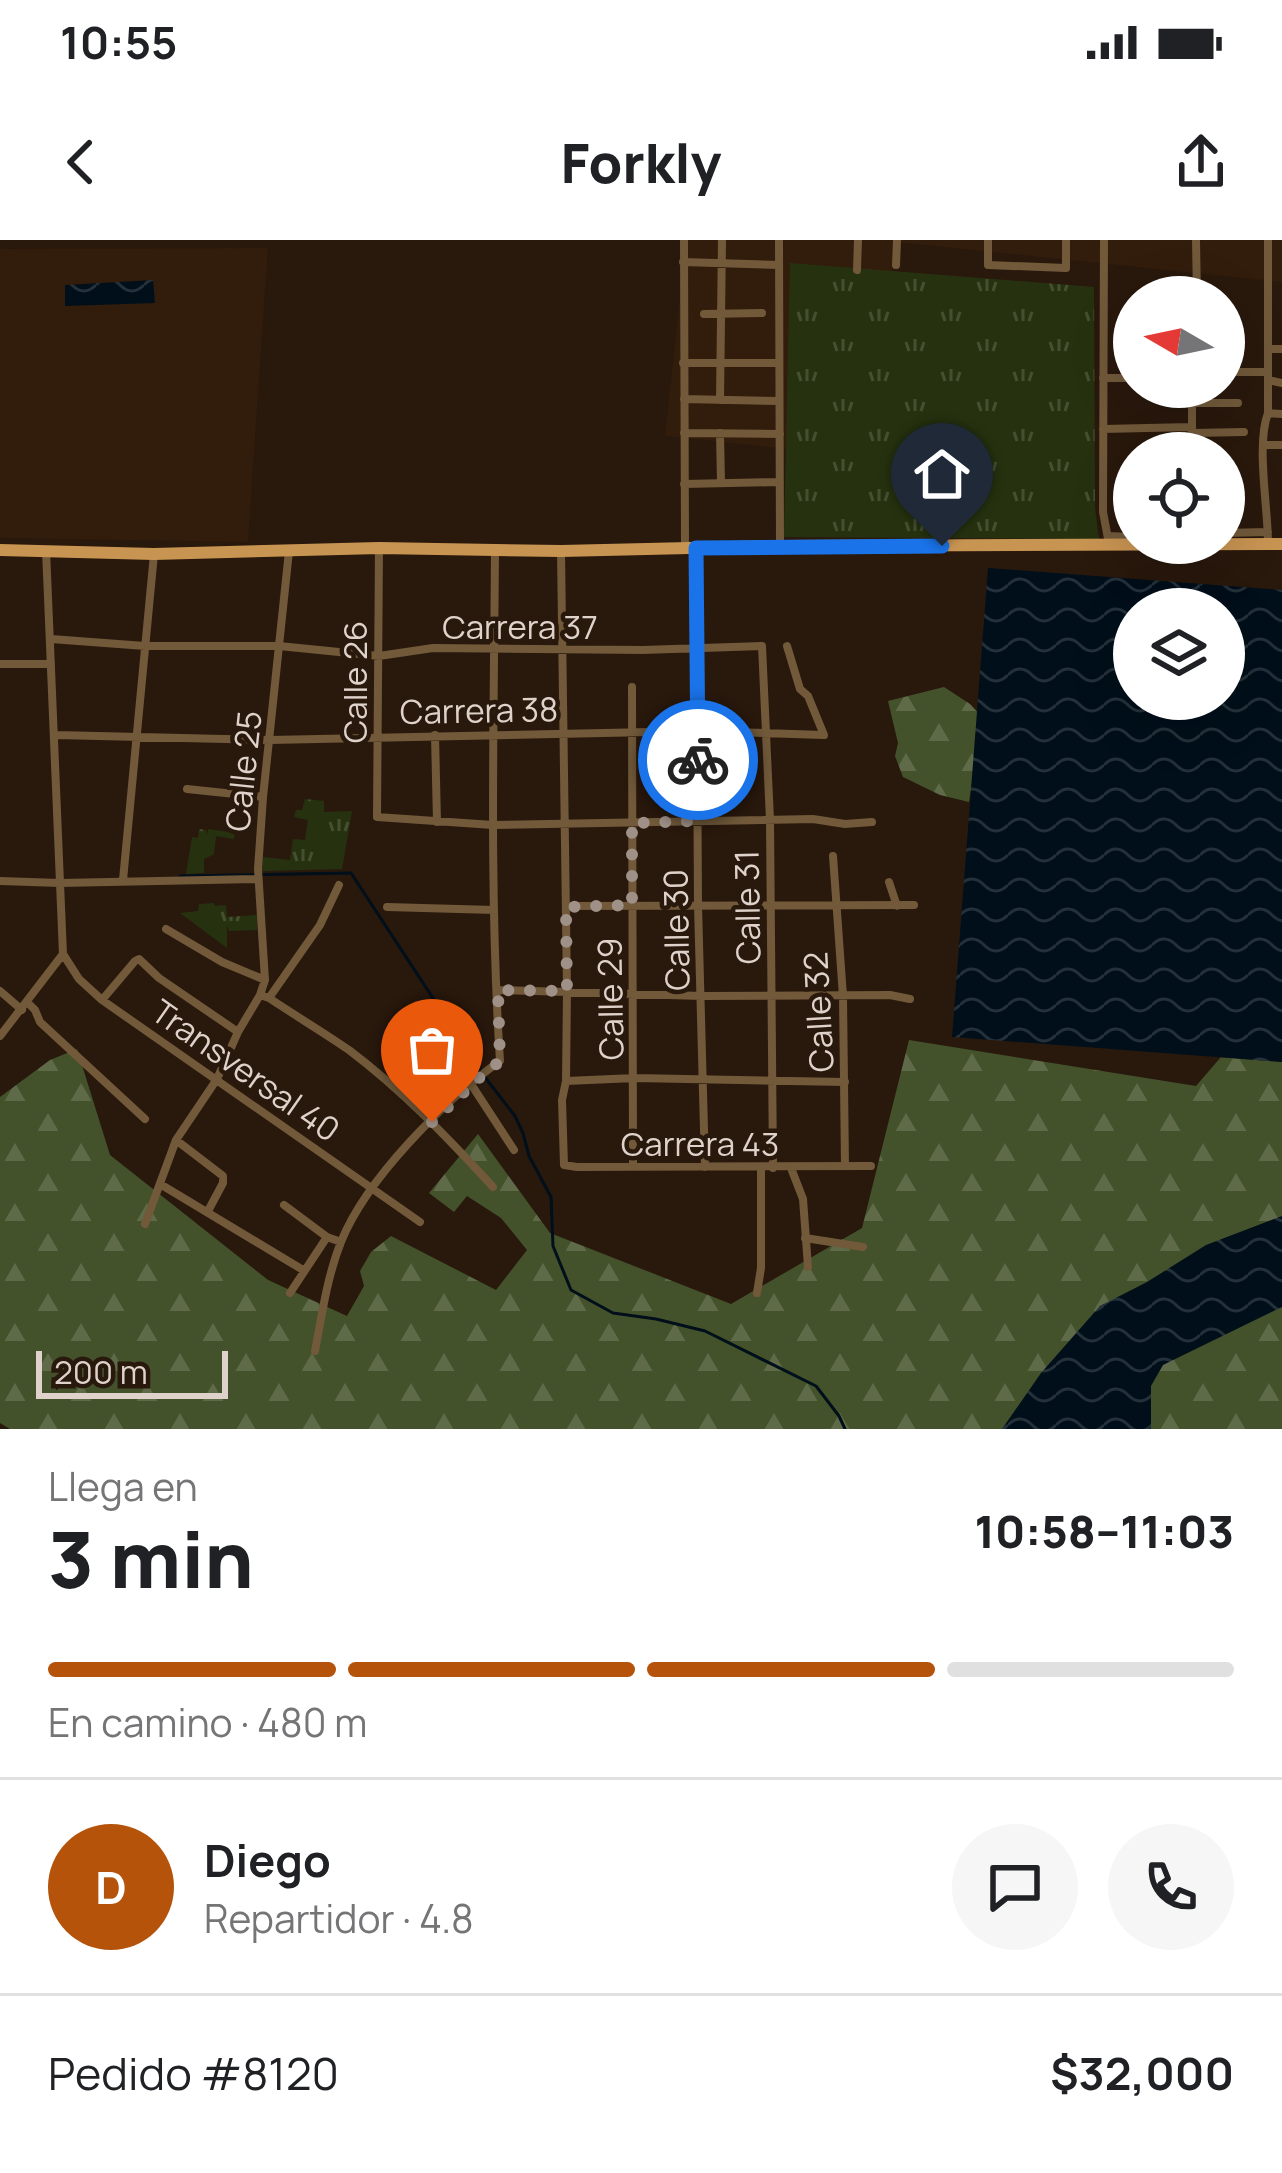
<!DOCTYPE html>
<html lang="es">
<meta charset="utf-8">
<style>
:root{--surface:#fff;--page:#f6f6f6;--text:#202124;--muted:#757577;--line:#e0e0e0;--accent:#b45309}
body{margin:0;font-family:Manrope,sans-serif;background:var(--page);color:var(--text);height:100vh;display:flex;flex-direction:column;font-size:45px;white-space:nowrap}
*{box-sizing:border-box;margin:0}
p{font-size:39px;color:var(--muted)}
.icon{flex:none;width:66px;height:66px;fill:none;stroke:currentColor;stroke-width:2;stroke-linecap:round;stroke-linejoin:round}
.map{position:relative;height:1189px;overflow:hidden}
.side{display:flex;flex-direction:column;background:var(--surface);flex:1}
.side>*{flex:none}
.needle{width:78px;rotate:279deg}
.controls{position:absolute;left:1113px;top:36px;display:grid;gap:24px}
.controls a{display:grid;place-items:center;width:132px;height:132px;border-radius:50%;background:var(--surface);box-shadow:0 12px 48px #0002;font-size:60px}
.scale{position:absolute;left:36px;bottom:30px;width:192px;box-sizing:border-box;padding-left:12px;border:6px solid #ded2ca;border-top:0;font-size:33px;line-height:42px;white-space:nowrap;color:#ded2ca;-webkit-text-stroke:9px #29180c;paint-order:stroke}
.pin{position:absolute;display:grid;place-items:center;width:102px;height:102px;color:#fff;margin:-123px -51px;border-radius:50% 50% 50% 0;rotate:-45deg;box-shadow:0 0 12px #0007}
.pin .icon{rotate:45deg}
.courier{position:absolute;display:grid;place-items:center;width:120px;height:120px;margin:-60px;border:9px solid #1a73e8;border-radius:50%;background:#fff;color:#222;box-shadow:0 3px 15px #0007}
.summary em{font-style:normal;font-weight:800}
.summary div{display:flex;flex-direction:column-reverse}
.summary{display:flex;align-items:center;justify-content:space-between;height:204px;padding:0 48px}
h1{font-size:78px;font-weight:800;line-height:90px}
.bar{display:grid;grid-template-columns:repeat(4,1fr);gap:18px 12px;align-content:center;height:144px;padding:0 48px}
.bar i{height:15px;border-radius:9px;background:var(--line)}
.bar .active{background:var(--accent)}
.bar p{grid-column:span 4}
.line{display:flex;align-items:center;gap:30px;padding:0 48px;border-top:3px solid var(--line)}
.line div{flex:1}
.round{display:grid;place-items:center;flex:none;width:126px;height:126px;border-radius:63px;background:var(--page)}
.status{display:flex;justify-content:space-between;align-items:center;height:84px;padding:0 60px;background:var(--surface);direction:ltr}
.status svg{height:33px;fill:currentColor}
header{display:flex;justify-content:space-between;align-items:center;height:156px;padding:0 48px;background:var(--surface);font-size:54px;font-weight:800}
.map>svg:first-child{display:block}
</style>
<div class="status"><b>10:55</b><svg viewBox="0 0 49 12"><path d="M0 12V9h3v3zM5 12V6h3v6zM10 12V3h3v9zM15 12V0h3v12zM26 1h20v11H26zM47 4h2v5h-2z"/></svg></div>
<header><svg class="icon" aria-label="back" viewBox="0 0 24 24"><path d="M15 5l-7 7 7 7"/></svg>Forkly<svg class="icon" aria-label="share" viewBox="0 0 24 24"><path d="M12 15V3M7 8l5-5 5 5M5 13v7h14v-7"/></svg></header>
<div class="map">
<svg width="1282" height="1189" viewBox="0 0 1282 1189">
<defs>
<pattern id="grass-tufts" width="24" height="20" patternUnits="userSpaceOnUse" patternTransform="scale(3)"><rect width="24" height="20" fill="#26320f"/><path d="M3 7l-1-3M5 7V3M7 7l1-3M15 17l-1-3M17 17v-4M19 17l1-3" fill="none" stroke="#454f31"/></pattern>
<pattern id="forest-firs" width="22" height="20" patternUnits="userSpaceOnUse" patternTransform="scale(3)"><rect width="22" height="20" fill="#43522b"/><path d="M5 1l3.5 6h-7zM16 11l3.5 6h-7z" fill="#5e6a48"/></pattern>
<pattern id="water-waves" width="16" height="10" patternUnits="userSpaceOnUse" patternTransform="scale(3)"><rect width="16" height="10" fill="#000f1a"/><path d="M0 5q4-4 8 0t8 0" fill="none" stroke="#25313a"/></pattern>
</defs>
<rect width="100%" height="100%" fill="#29180c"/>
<!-- built -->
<path fill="#321c0b" d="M686 0H1282V42L895 2 872 218 665 196Z
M268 8 248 302 0 298V9Z"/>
<!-- grass -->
<path fill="url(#grass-tufts)" d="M790 23 1094 47 1095 268 1099 299 784 297Z
M305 559 324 561V572L352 571 342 629 262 631 263 617 290 620 293 599 305 600 308 580 294 577 296 570H302Z
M231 588 235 589 234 599 216 596 214 614 204 619V633L186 634 192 597 198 598 199 589 206 590 207 596 208 589 229 592Z
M214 663 215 666 226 665 227 677 257 675V690L229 691 227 685V708L180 673 198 671 199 664Z"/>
<!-- forest -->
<path fill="url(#forest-firs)" d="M944 447 970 464 982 477 969 562 940 555 903 537 895 516 898 503 888 461Z
M909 800 1196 846 1221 817 1282 822V1189H10L0 1183V857L50 820 77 809 110 915 268 1040 347 1076 364 1046 360 1031 371 1012 391 996 496 1050 527 1010 501 978 467 956 454 972 429 953 478 894 550 993 731 1064 862 988Z"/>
<!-- water -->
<path fill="url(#water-waves)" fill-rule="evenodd" d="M153 40 155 63 65 66V45Z
M988 328 1282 350V822L952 797ZM1134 369H1224V459H1134Z
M1282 976V1067L1163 1125 1151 1146V1189H1002L1041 1133 1100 1066 1147 1042 1206 1005Z"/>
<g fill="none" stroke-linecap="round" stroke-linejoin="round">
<!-- stream -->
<path stroke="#000f1a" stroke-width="3" d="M180 636 351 633 484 836 515 876 523 893 529 916 551 957 553 1006 571 1050 613 1073 656 1079 705 1091 816 1146 839 1176 845 1189"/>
<!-- street -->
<path stroke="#71593a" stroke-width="8" d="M684 0 685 307
M779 0 780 305
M988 0V25L1066 28V0
M1104 0 1103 272 1109 304
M1196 0 1197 57
M1268 0V173C1256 205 1268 267 1268 303
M683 22 779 25
M896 25 897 0
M857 30 858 0
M704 74 762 73
M1268 109H1282
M683 123H779
M1224 132H1268
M1103 138H1134
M1268 140 1282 143
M684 159 779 161
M720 160 722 0
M1192 163H1238
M1268 173 1282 174
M1103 189 1191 187
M684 193 780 194
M720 193 721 243
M1192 193 1244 192
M1263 205H1282
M1192 213V147
M684 244 780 242
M1224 255 1236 254
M1224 293 1268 292
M1108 296 1134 297
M696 307 698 665 705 927
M379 308 377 577 493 585 813 579 845 584 872 582
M46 310 63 714 79 739 102 760 420 982
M561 312 567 751 566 841 562 860 564 925 577 927 871 926
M51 399 145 406H279L379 416 433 408 643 410 762 406 770 580 773 928
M0 424H51
M632 447 633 926
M56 495 270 500 698 491 824 495 808 456 800 449 787 406
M435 495 437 582
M187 549 263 557
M833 616 843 756 845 926
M123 640 154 314
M0 641 60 643 258 639
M889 642 897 666
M566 666 914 665
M387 667 494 670
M166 689 222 722 265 740
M498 750 702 756 890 755 910 759
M0 751 22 770
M260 755 269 758C296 776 323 792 349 810 402 850 448 898 493 947
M269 758 320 685 339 645
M102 760 135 721 139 719 159 738 238 792
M28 763 35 770 40 782 145 879
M415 774 469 841 514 910
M0 796 63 714
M566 841 635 838 845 842
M176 900 223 936V943L208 971
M791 928 803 959 808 1027
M160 944 303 1030
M284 965 327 997 341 1002
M145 984 176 900 217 839 238 792 260 755 265 740 258 629 263 557 289 311
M805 998 863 1007
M290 1053 327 997
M757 1053 761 1028V928
M315 1111C322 1075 327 1037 341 1002 366 939 445 860 500 821 489 651 494 480 495 309"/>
<!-- primary -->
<path stroke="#c89452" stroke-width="12" d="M0 310 154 314 379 308 561 311 780 306 1282 304"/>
</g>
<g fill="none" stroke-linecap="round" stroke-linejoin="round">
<!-- done -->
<path stroke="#9f9188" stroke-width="12" stroke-dasharray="0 21.6" d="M432 882 479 838 500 821 498 750 567 751 566 667 632 665V583L699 581 698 520"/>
<!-- route -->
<path stroke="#1a73e8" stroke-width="15" d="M698 520 696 308 942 306"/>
</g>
<g text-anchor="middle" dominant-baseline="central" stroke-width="9" stroke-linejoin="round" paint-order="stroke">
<!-- street labels -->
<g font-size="33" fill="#ded2ca" stroke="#29180c">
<text x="520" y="386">Carrera 37</text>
<text transform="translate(354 442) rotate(-90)">Calle 26</text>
<text transform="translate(479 470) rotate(-1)">Carrera 38</text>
<text transform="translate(243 531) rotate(-84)">Calle 25</text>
<text transform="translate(747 667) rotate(-91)">Calle 31</text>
<text transform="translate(676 690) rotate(-91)">Calle 30</text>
<text transform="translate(610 759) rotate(-91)">Calle 29</text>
<text transform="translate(818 772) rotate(-93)">Calle 32</text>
<text transform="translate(246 830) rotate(35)">Transversal 40</text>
<text x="700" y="903">Carrera 43</text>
</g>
</g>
</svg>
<div class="controls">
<a><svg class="needle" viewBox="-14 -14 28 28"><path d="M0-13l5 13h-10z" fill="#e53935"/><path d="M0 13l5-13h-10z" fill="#757577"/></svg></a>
<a><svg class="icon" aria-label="locate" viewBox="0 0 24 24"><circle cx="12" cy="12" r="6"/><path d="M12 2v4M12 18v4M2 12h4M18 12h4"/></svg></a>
<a><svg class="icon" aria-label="layers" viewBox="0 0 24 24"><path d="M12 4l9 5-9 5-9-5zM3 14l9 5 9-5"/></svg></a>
</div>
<div class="scale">200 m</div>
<div class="pin" style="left:432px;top:882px;background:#ea580c"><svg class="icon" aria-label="bag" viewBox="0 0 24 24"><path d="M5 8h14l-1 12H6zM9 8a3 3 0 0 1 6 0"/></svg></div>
<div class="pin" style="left:942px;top:306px;background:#1f2937"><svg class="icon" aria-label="home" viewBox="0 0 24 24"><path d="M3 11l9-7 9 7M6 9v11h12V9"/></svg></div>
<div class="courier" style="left:698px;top:520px"><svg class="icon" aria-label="bike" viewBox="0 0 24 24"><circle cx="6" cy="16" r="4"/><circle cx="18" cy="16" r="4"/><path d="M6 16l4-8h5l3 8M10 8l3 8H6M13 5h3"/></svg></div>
</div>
<section class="side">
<div class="summary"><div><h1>3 min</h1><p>Llega en</p></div><em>10:58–11:03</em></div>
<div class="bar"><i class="active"></i><i class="active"></i><i class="active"></i><i></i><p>En camino · 480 m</p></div>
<div class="line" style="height:216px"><b class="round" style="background:var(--accent);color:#fff">D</b><div><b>Diego</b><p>Repartidor · 4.8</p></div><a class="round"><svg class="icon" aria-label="chat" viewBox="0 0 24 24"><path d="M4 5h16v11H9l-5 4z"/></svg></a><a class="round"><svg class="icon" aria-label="phone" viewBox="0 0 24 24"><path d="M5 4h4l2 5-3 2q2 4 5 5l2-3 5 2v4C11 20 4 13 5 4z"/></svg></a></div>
<div class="line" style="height:156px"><div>Pedido #8120</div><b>$32,000</b></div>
</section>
